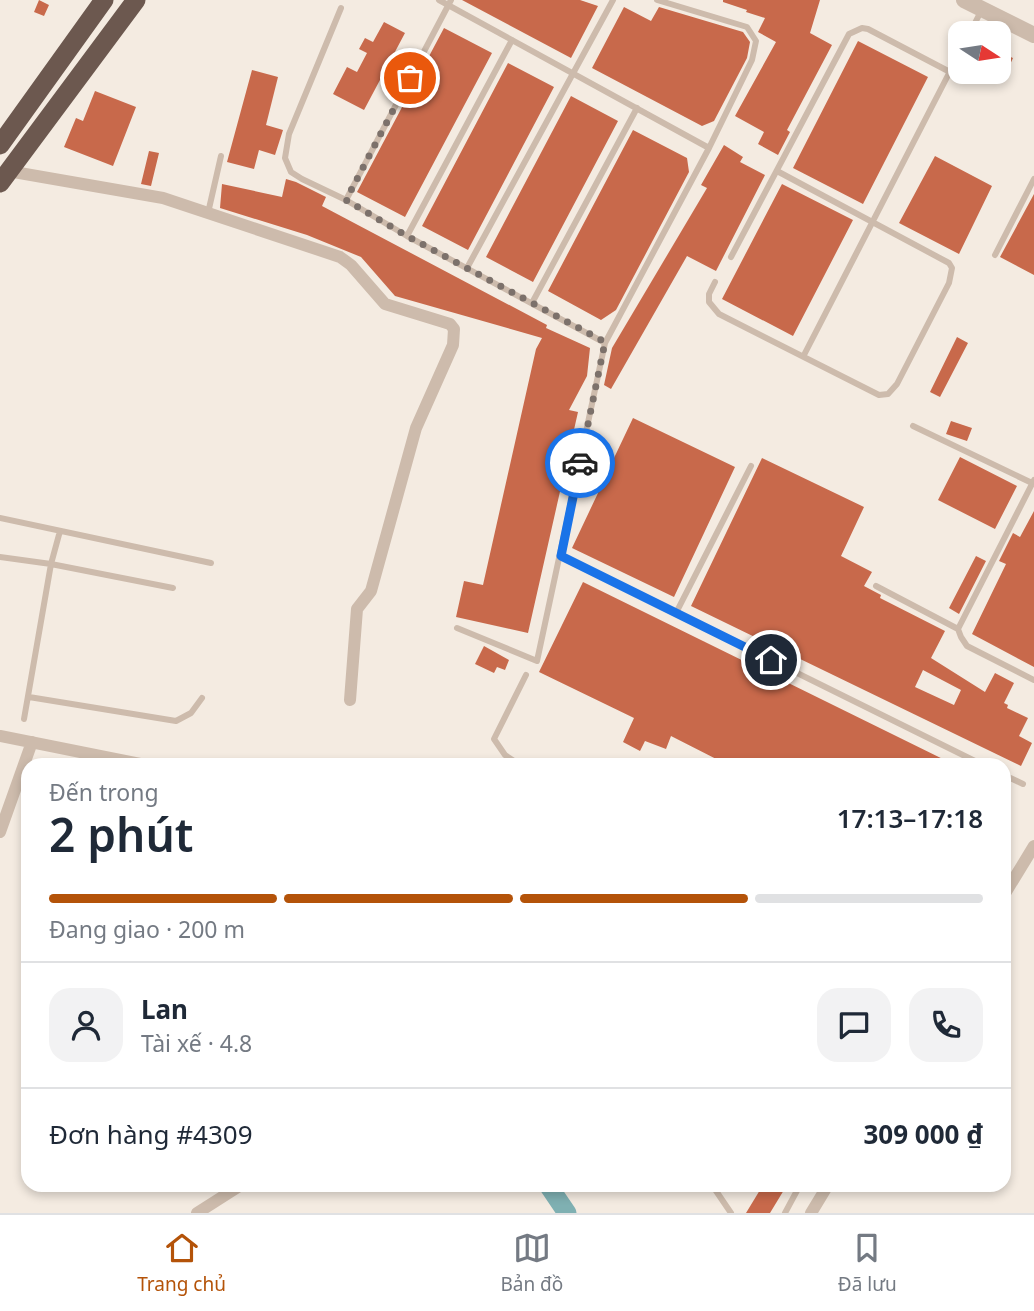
<!DOCTYPE html>
<html lang="vi">
<meta charset="utf-8">
<style>
:root{--surface:#fff;--page:#f2f2f3;--text:#1f2937;--muted:#747a83;--line:#e0e1e3;--accent:#b45309}
body{margin:0;font-family:"Noto Sans",sans-serif;background:var(--page);color:var(--text);height:100vh;display:flex;flex-direction:column;font-size:26px;white-space:nowrap}
*{box-sizing:border-box;margin:0}
p{font-size:23px;color:var(--muted)}
.icon{flex:none;width:38px;height:38px;fill:none;stroke:currentColor;stroke-width:2;stroke-linecap:round;stroke-linejoin:round}
.map{position:relative;flex:1;overflow:hidden}
.sheet{position:absolute;left:21px;top:758px;width:990px;height:434px;display:flex;flex-direction:column;background:var(--surface);border-radius:21px;box-shadow:0 4px 10px #0003}
.sheet>*{flex:none}
.needle{width:46px;rotate:102deg}
.buttons{position:absolute;left:948px;top:21px;display:grid;gap:14px}
.buttons a{display:grid;place-items:center;width:63px;height:63px;border-radius:14px;background:var(--surface);box-shadow:0 4px 10px #0003;font-size:35px}
.pin{position:absolute;display:grid;place-items:center;width:60px;height:60px;color:#fff;margin:-30px;border:4px solid #fff;border-radius:50%;box-shadow:0 2px 7px #0007}
.courier{position:absolute;display:grid;place-items:center;width:70px;height:70px;margin:-35px;border:5px solid #1a73e8;border-radius:50%;background:#fff;color:#222;box-shadow:0 2px 9px #0007}
.headline em{font-style:normal;font-weight:600}
.headline div{display:flex;flex-direction:column-reverse}
.headline{display:flex;align-items:center;justify-content:space-between;height:119px;padding:0 28px}
h1{font-size:46px;font-weight:600;line-height:52px}
.bar{display:grid;grid-template-columns:repeat(4,1fr);gap:10px 7px;align-content:center;height:84px;padding:0 28px}
.bar i{height:9px;border-radius:5px;background:var(--line)}
.bar .active{background:var(--accent)}
.bar p{grid-column:span 4}
.line{display:flex;align-items:center;gap:18px;padding:0 28px;border-top:2px solid var(--line)}
.line div{flex:1}
.round{display:grid;place-items:center;flex:none;width:74px;height:74px;border-radius:21px;background:var(--page)}
.tab-bar{display:flex;justify-content:space-around;align-items:center;height:98px;border-top:2px solid var(--line);background:var(--surface);font-size:19px;color:var(--muted)}
.tab-bar a{display:grid;justify-items:center;gap:4px}
.tab-bar .active{color:var(--accent)}
.map>svg:first-child{display:block}
</style>
<div class="map">
<svg width="1034" height="1213" viewBox="0 0 1034 1213">
<rect width="100%" height="100%" fill="#f4ebe1"/>
<g fill="none" stroke-linecap="round" stroke-linejoin="round">
<!-- river -->
<path stroke="#7fb0b2" stroke-width="19" d="M548 1185 567 1213"/>
</g>
<!-- building -->
<path fill="#c8694b" fill-rule="evenodd" d="M39 0 49 5 44 16 34 12Z
M462 0H580L598 6 571 58Z
M723 0H820L810 33 832 45 787 130 790 132 778 155 758 144 764 132 735 116 776 42 758 32 765 18 746 12 747 10 723 2Z
M624 7 651 21 659 7 743 32 750 42 747 58 714 121 702 126 592 68Z
M384 22 405 33 364 110 333 94 347 67 357 72 367 53 359 49 365 38 373 42Z
M444 28 492 53 405 217 357 192Z
M858 41 928 77 863 204 793 168Z
M999 52 1013 58 1008 69 999 65Z
M508 63 554 87 468 250 422 226Z
M252 70 278 77 266 125 283 130 275 155 259 150 254 169 227 162Z
M95 91 136 107 113 166 64 147 76 118 83 121Z
M571 96 618 121 533 282 486 257Z
M633 130 687 158 689 172 616 310 601 320 548 291Z
M724 145 743 157 740 162 765 175 716 271 687 256 611 389 604 385 612 348 707 188 701 185Z
M149 151 159 153 151 186 141 184Z
M935 156 992 186 959 254 899 223Z
M286 179 296 182 326 197 322 206 547 325 546 328 590 348 587 376 569 410 578 412 528 633 456 617 464 581 483 585 536 349 542 338 395 296 361 257 307 235 220 208 222 184 282 197Z
M782 184 853 220 793 336 722 299Z
M1034 194V275L1000 257Z
M957 337 968 343 940 397 930 392Z
M633 418 735 467 674 597 572 548 598 493 585 488 584 478 594 457 599 459 602 453 614 458Z
M951 421 972 428 967 441 946 434Z
M960 457 1017 486 995 529 938 500Z
M762 458 864 507 841 556 872 572 864 586 881 595 880 598 945 631 931 658 985 692 995 673 1014 683 1004 703 1008 705 1007 708 1028 718 1019 736 1032 743 1021 766 691 606ZM923 670 961 690 954 705 915 687Z
M1034 511V667L972 634 1006 564 999 561 1013 533 1020 537Z
M976 556 986 561 959 614 949 608Z
M583 582 955 765H728L671 736 666 749 645 741 640 751 623 742 634 718 539 672Z
M484 646 509 660 505 670 497 667 494 673 475 664Z
M763 1185H787L770 1213H746Z"/>
<g fill="none" stroke-linecap="round" stroke-linejoin="round">
<!-- service -->
<path stroke="#cdbbac" stroke-width="6" d="M439 0 709 148
M341 8 289 134 285 158 291 172 302 179 346 200 407 236 605 343
M970 33 981 11
M346 200 451 0
M208 213 221 156
M407 236 512 40
M995 255 1034 179
M731 257 849 34 862 28 868 29 950 72
M467 268 613 0
M715 282 709 294V302L719 314 879 395 888 394 897 384 949 283 952 268 949 263 777 171
M532 303 637 108
M804 355 961 50
M913 426 1032 483
M1034 480 958 629 961 637 967 646 1034 680
M0 518 211 563
M561 556 983 765
M0 557 51 564 173 588
M876 586 958 629
M676 613 751 466
M457 628 537 661 605 343 709 148 752 60 756 41 747 27 657 0
M29 697 176 721 191 713 202 698
M24 719 51 564 60 531
M88 765 90 754
M520 765 505 755 494 739 526 675
M1004 775 1023 784
M712 1185 731 1213
M785 1213 800 1185"/>
<!-- minor -->
<path stroke="#cdbbac" stroke-width="12" d="M8 171 163 198 340 257 351 265 385 304 450 324 454 329 453 345 416 428 371 591 357 609 350 700
M0 736 145 765
M0 832 32 742
M1004 895 1034 846
M197 1213 241 1185
M811 1213 828 1185"/>
<!-- tertiary -->
<path stroke="#cdbbac" stroke-width="16" d="M964 0 1034 35"/>
<!-- trunk -->
<path stroke="#6c584f" stroke-width="19" d="M0 145 104 0
M0 183 136 0"/>
</g>
<g fill="none" stroke-linecap="round" stroke-linejoin="round">
<!-- done -->
<path stroke="#7c716b" stroke-width="7" stroke-dasharray="0 12.6" d="M410 78 346 200 407 236 605 342 580 463"/>
<!-- route -->
<path stroke="#1a73e8" stroke-width="9" d="M580 463 561 556 771 660"/>
</g>
</svg>
<div class="buttons">
<a><svg class="needle" viewBox="-14 -14 28 28"><path d="M0-13l5 13h-10z" fill="#e53935"/><path d="M0 13l5-13h-10z" fill="#747a83"/></svg></a>
</div>
<div class="pin" style="left:410px;top:78px;background:#ea580c"><svg class="icon" aria-label="bag" viewBox="0 0 24 24"><path d="M5 8h14l-1 12H6zM9 8a3 3 0 0 1 6 0"/></svg></div>
<div class="pin" style="left:771px;top:660px;background:#1f2937"><svg class="icon" aria-label="home" viewBox="0 0 24 24"><path d="M3 11l9-7 9 7M6 9v11h12V9"/></svg></div>
<div class="courier" style="left:580px;top:463px"><svg class="icon" aria-label="car" viewBox="0 0 24 24"><path d="M5 17H2v-5l4-1 3-4h7l3 4 3 1v5h-3M9 17h6M6 11h13"/><circle cx="7" cy="17" r="2"/><circle cx="17" cy="17" r="2"/></svg></div>
<section class="sheet">
<div class="headline"><div><h1>2 phút</h1><p>Đến trong</p></div><em>17:13–17:18</em></div>
<div class="bar"><i class="active"></i><i class="active"></i><i class="active"></i><i></i><p>Đang giao · 200 m</p></div>
<div class="line" style="height:126px"><a class="round"><svg class="icon" aria-label="person" viewBox="0 0 24 24"><circle cx="12" cy="8" r="4"/><path d="M4 21q1-7 8-7t8 7"/></svg></a><div><b>Lan</b><p>Tài xế · 4.8</p></div><a class="round"><svg class="icon" aria-label="chat" viewBox="0 0 24 24"><path d="M4 5h16v11H9l-5 4z"/></svg></a><a class="round"><svg class="icon" aria-label="phone" viewBox="0 0 24 24"><path d="M5 4h4l2 5-3 2q2 4 5 5l2-3 5 2v4C11 20 4 13 5 4z"/></svg></a></div>
<div class="line" style="height:91px"><div>Đơn hàng #4309</div><b>309 000 ₫</b></div>
</section>
</div>
<nav class="tab-bar">
<a class="active"><svg class="icon" aria-label="home" viewBox="0 0 24 24"><path d="M3 11l9-7 9 7M6 9v11h12V9"/></svg>Trang chủ</a>
<a><svg class="icon" aria-label="map" viewBox="0 0 24 24"><path d="M3 6l6-2 6 2 6-2v14l-6 2-6-2-6 2zM9 4v14M15 6v14"/></svg>Bản đồ</a>
<a><svg class="icon" aria-label="saved" viewBox="0 0 24 24"><path d="M7 4h10v16l-5-4-5 4z"/></svg>Đã lưu</a>
</nav>
